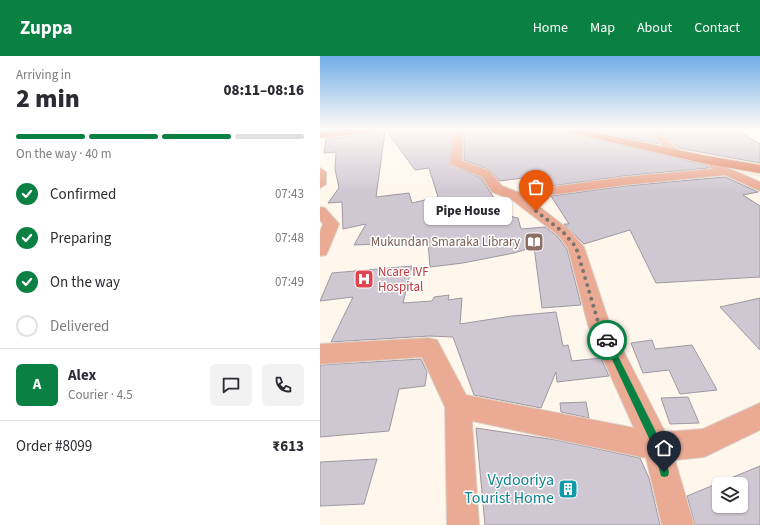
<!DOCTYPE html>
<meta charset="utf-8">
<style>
:root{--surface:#fff;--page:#f2f2f3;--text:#2b2b33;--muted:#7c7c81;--line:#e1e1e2;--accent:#0b8043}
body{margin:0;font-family:"Source Sans 3",sans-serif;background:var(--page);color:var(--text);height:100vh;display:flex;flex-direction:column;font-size:15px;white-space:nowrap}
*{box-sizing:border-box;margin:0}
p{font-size:13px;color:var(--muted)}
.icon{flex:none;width:22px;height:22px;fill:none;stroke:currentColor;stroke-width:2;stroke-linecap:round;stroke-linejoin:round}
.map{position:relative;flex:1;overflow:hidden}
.side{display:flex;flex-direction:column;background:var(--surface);width:320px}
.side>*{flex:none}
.buttons{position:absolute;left:392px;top:421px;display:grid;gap:8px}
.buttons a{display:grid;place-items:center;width:36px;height:36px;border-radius:6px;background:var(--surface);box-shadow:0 1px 3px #0004;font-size:20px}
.pin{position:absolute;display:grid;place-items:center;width:34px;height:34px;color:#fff;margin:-41px -17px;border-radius:50% 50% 50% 0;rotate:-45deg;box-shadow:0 0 4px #0007}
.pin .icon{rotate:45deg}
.courier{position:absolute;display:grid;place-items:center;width:40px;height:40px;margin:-20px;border:3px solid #0b8043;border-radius:50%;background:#fff;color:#222;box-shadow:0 1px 5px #0007}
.bubble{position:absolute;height:28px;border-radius:6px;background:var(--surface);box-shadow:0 1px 3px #0004;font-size:13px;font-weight:800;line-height:28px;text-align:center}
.summary em{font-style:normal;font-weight:800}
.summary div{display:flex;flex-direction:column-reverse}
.summary{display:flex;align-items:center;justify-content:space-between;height:68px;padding:0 16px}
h1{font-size:26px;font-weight:800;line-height:30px}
.bar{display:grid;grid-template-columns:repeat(4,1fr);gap:6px 4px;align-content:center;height:48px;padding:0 16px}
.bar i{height:5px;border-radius:3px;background:var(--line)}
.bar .selected{background:var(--accent)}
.bar p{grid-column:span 4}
.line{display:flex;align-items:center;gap:10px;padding:0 16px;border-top:1px solid var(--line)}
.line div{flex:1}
.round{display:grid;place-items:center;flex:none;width:42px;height:42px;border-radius:6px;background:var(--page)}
ol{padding:0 16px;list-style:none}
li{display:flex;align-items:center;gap:12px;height:44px}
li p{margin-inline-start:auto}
li .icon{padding:4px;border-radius:50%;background:var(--accent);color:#fff;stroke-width:4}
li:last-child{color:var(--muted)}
li i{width:22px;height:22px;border:2px solid var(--line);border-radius:50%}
header{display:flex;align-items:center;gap:24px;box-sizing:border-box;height:56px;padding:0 20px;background:var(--accent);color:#fff}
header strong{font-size:19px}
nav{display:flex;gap:22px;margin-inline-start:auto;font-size:14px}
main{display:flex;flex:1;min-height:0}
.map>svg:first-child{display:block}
</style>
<header>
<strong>Zuppa</strong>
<nav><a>Home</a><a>Map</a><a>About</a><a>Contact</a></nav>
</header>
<main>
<section class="side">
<div class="summary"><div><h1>2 min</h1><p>Arriving in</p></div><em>08:11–08:16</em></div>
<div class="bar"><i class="selected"></i><i class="selected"></i><i class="selected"></i><i></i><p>On the way · 40 m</p></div>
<ol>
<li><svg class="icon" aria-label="check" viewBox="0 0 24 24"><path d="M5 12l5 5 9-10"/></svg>Confirmed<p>07:43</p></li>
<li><svg class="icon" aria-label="check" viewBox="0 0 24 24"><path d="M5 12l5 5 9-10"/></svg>Preparing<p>07:48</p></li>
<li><svg class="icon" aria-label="check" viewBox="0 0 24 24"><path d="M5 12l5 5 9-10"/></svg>On the way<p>07:49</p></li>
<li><i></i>Delivered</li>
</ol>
<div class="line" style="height:72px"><b class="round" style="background:var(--accent);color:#fff">A</b><div><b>Alex</b><p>Courier · 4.5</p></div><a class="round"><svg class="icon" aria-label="chat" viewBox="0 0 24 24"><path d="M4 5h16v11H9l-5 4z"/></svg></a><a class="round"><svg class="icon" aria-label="phone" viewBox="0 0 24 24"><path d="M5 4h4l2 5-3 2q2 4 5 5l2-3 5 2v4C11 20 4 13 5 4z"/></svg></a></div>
<div class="line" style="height:52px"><div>Order #8099</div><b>₹613</b></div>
</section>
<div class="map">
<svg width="440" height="469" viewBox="0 0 440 469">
<rect width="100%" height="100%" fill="#fff7ec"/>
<!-- built -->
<path fill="#f8ecda" d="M199 72H283L330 82 369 94 440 101V121L355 104 243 77Z"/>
<!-- building -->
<path fill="#cfc7d2" stroke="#9f98a2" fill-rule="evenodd" d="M93 72H132L129 108 161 122 178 148 175 157 198 162 201 173 225 171 237 180 247 193 261 249 222 252 214 191 194 197 143 207 110 211 108 186 34 189 46 168 23 173 22 146 8 147 19 132 15 113 16 96 4 97 6 83 65 76 56 141 89 137 92 147 118 141 109 112 95 114 67 75Z
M144 72H236L242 76 387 109 389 112 304 120 225 131 218 120 180 125 170 114 144 104Z
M262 72H325L339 88Z
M338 72H413L440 88V107L359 92Z
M405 121 438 136 423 139 440 150V221L336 227 310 174 264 188 244 168H249L231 140 304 130Z
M92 210 83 247 112 245 114 241 129 239 128 244 142 242 140 268 192 260 236 256 243 290 248 289 252 305 281 302 289 320 237 326 236 316 221 352 154 339 133 281 109 280 11 286 33 241 0 245 12 217Z
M440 242V294L400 251Z
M332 284 335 293 372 289 397 334 360 338 349 314 323 317 311 287Z
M101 303 107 316 105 330 79 333 69 375 0 381V309Z
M368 341 379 367 350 368 341 342Z
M266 346 269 362 241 356 240 347Z
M156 372 236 384 320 402 329 422 340 469H165Z
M57 403 44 448 0 450V406Z
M440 410V469H375L367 440ZM399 428H421V450H399Z"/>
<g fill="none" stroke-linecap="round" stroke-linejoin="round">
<defs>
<path id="minor" d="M133 72H143L142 105 170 115 182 130 197 136 304 121 392 113 388 109 394 106 440 126V135L405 119 304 129 208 142 248 173 264 191 290 269 345 376 383 373 440 347V374L384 401 355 404 374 469H342L326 402 152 365 159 469H127L125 351 102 301 0 308V288L109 282 117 284 146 339 314 372 268 269 248 192 238 179 191 143 172 136 162 121 132 109 130 107Z
M326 72H336L359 95 360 97 359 99H351Z
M0 112 6 116V128L0 132Z
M0 151 5 152 19 168 8 195 6 199 0 200V176L3 168 0 164Z"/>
<path id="secondary" d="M36 72H69L64 75 0 82V76Z
M237 72H256L382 99 440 109V117L382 107 242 75Z"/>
</defs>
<!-- minor casing -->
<use href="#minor" stroke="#dad3c9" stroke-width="2"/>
<!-- secondary casing -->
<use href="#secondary" stroke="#dad3c9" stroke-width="2"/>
<!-- minor -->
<use href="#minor" fill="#ebaa94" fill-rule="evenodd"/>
<!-- secondary -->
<use href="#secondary" fill="#e08161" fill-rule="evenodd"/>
</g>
<!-- sky -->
<linearGradient id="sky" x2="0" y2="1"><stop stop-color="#70aee9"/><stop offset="0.53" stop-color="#fffbf6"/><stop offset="1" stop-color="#fffbf6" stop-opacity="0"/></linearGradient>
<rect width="440" height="137" fill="url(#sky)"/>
<!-- route -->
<path fill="#0b8043" d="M287 281 289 282 341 386 349 416 348 420 344 421 341 420 333 391 283 284Z"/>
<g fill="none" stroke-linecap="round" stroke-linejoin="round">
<!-- done -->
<path stroke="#79746e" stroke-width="4" stroke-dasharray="0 7.2" d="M216 155 243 176 256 191 279 269 287 284"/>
</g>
<!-- icons -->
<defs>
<symbol id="library-square" viewBox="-11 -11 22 22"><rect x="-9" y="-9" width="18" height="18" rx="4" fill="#8d6e63" stroke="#fff"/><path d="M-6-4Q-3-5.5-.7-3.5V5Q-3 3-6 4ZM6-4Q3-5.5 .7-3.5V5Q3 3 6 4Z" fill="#fff"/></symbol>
<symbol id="hospital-square" viewBox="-11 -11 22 22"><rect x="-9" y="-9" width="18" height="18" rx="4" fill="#e0444e" stroke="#fff"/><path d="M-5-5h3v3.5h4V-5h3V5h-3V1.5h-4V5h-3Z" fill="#fff"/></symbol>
<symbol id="building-square" viewBox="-11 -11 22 22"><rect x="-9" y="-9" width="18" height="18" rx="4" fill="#0f9aa8" stroke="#fff"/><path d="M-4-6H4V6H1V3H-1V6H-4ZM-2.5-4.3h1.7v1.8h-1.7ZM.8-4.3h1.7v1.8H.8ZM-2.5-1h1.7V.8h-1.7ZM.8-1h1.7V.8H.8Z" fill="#fff"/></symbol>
</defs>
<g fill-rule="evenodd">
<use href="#library-square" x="203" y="175" width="22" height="22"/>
<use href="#hospital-square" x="33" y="212" width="22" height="22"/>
<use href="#building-square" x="237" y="422" width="22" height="22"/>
</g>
<g text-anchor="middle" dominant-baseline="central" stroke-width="3" stroke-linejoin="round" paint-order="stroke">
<!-- education labels -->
<g font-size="13" fill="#785e54" stroke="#fff" text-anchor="end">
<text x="200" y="186">Mukundan Smaraka Library</text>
</g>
<!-- health labels -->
<g font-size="13" fill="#be3a42" stroke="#fff" text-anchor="start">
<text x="58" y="216">Ncare IVF<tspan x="58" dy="15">Hospital</tspan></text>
</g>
<!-- near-culture labels -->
<g font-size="16" fill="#0d838f" stroke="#fff" text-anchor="end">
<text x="234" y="424">Vydooriya<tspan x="234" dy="18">Tourist Home</tspan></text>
</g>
</g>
</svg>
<div class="buttons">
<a><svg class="icon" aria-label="layers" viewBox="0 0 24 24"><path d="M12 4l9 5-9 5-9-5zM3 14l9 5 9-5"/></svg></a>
</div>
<div class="pin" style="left:216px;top:155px;background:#ea580c"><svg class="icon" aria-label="bag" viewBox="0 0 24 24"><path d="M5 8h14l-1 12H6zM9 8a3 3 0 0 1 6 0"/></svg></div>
<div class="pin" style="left:344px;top:416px;background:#1f2937"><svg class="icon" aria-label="home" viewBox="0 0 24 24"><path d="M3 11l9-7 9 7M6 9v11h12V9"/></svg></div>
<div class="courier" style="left:287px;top:284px"><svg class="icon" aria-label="car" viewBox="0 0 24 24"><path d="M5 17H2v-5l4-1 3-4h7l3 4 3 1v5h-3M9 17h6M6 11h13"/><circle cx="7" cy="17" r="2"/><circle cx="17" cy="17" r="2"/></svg></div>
<div class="bubble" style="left:104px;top:141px;width:88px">Pipe House</div>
</div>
</main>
